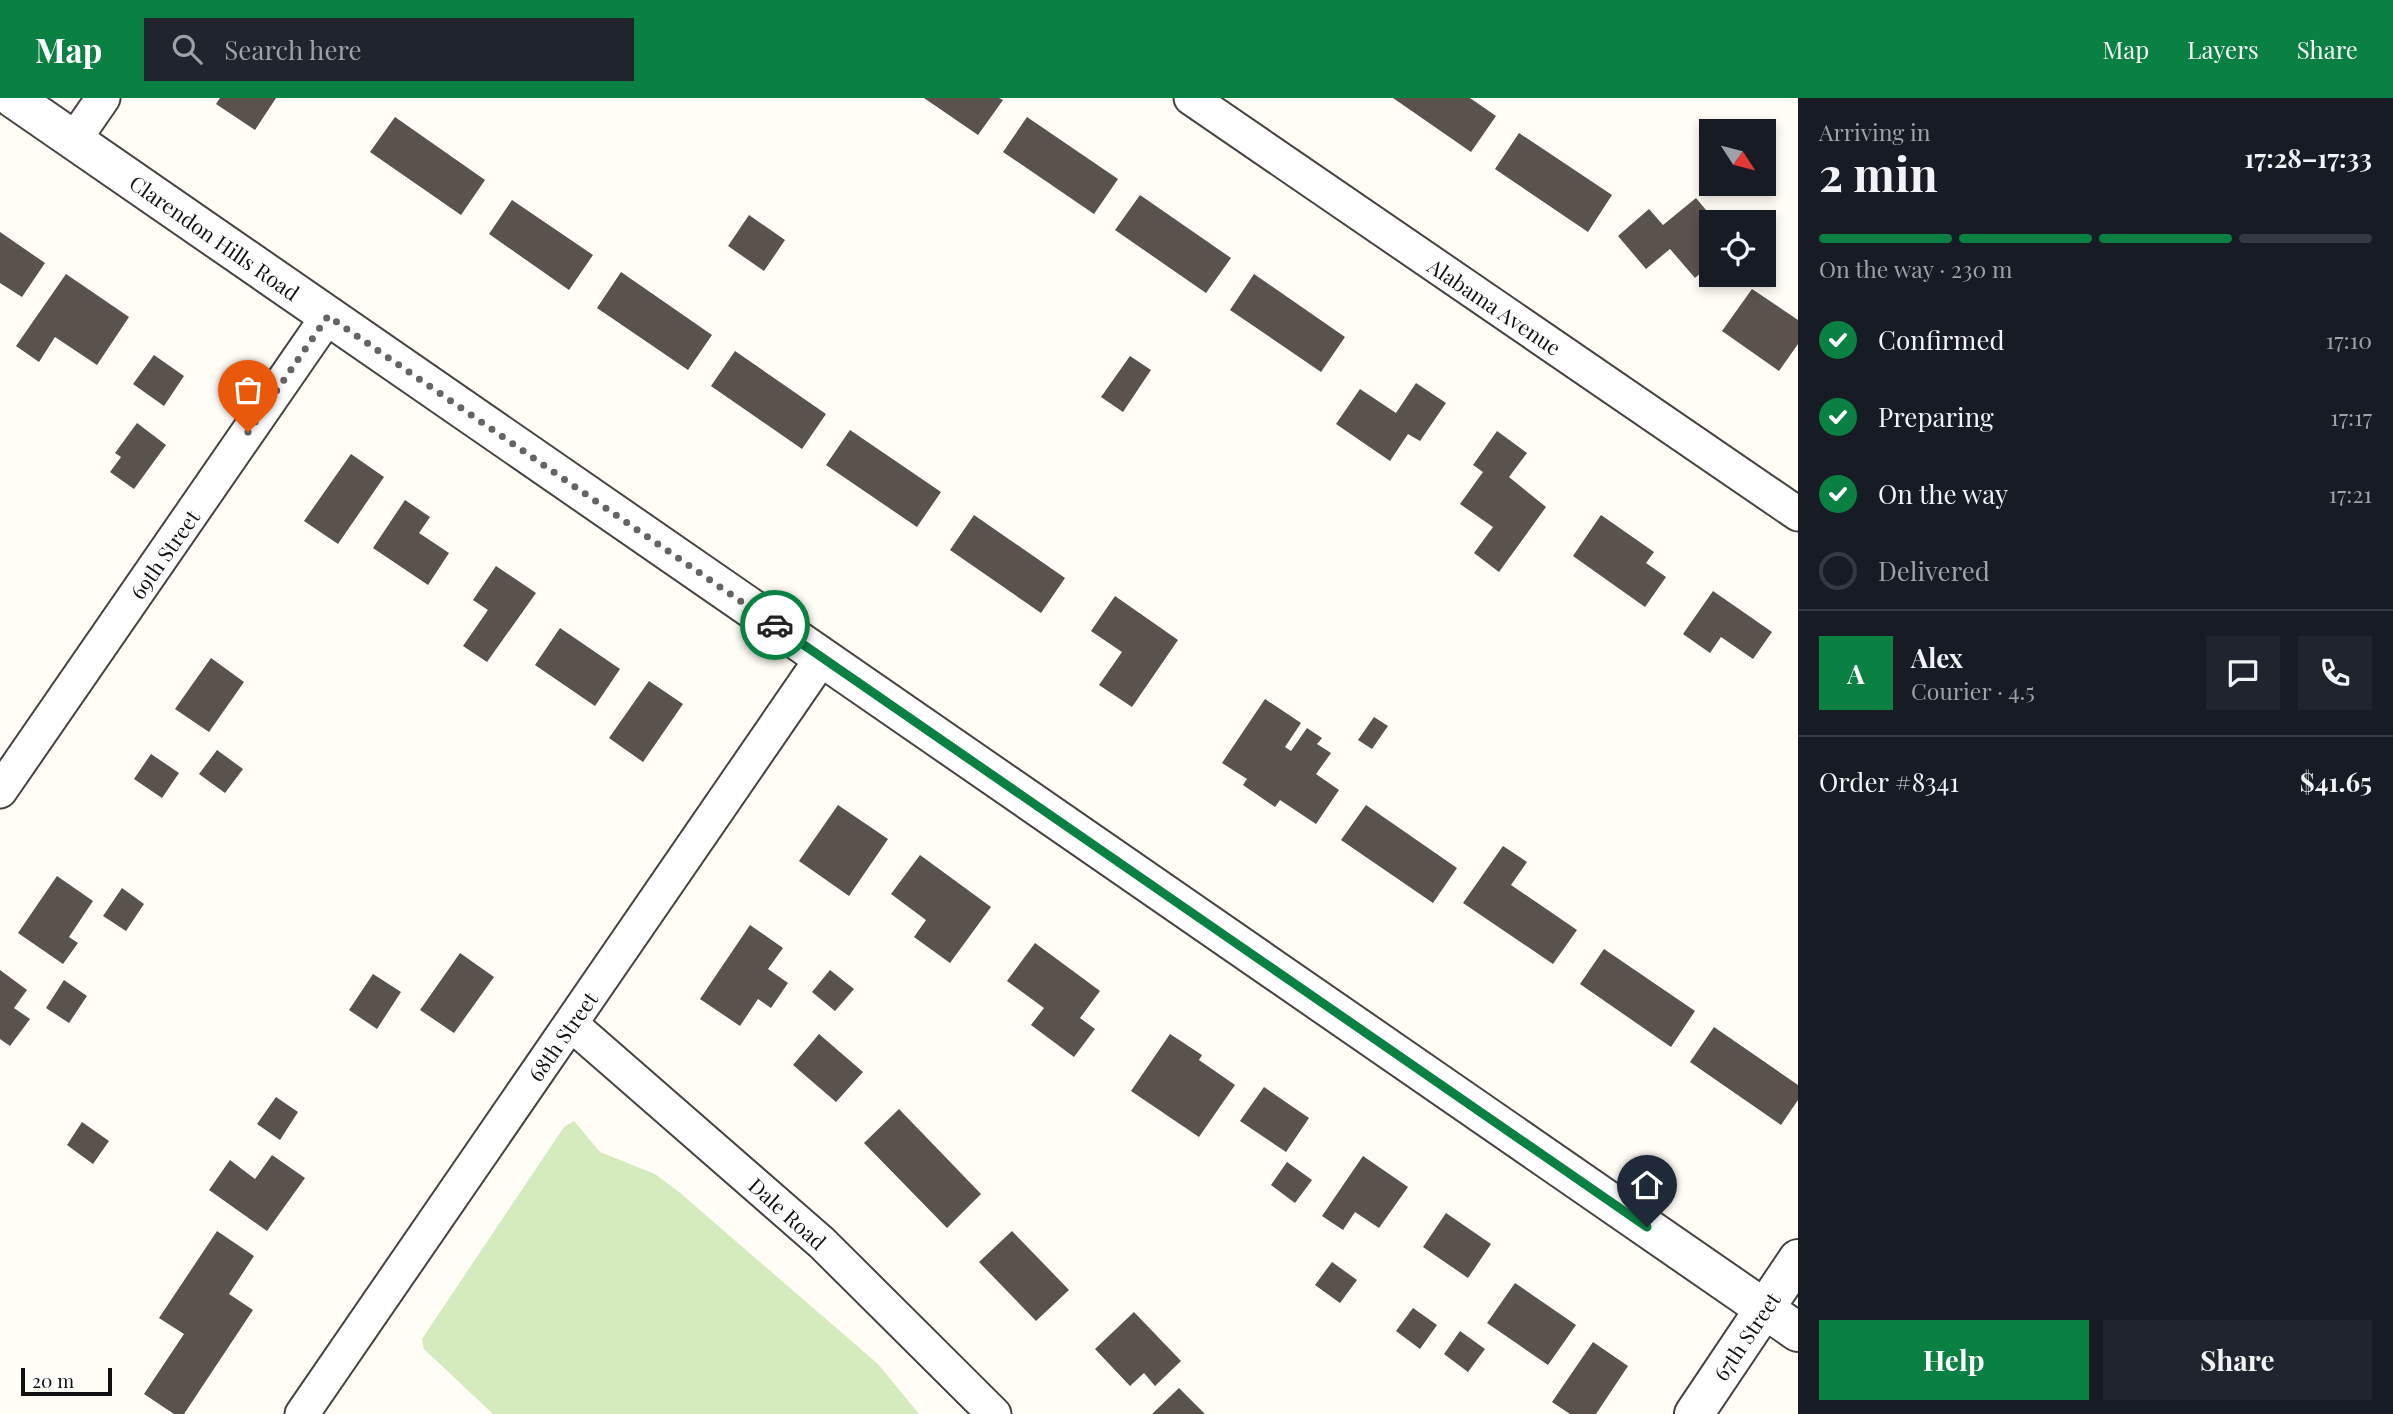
<!DOCTYPE html>
<meta charset="utf-8">
<style>
:root{--surface:#171b24;--page:#20242c;--text:#f1f3f6;--muted:#9ea1a6;--line:#363941;--accent:#0b8043}
body{margin:0;font-family:"Playfair Display",serif;background:var(--page);color:var(--text);height:100vh;display:flex;flex-direction:column;font-size:26px;white-space:nowrap}
*{box-sizing:border-box;margin:0}
p{font-size:23px;color:var(--muted)}
.icon{flex:none;width:38px;height:38px;fill:none;stroke:currentColor;stroke-width:2;stroke-linecap:round;stroke-linejoin:round}
.map{position:relative;flex:1;overflow:hidden}
.details{display:flex;flex-direction:column;background:var(--surface);width:595px}
.details>*{flex:none}
.needle{width:46px;rotate:126deg}
.buttons{position:absolute;left:1699px;top:21px;display:grid;gap:14px}
.buttons a{display:grid;place-items:center;width:77px;height:77px;border-radius:0px;background:var(--surface);box-shadow:0 4px 10px #0003;font-size:35px}
.scale{position:absolute;left:21px;bottom:18px;width:91px;box-sizing:border-box;padding-left:7px;border:4px solid #111;border-top:0;font-size:19px;line-height:24px;white-space:nowrap;color:#111;-webkit-text-stroke:5px #fff;paint-order:stroke}
.pin{position:absolute;display:grid;place-items:center;width:60px;height:60px;color:#fff;margin:-72px -30px;border-radius:50% 50% 50% 0;rotate:-45deg;box-shadow:0 0 7px #0007}
.pin .icon{rotate:45deg}
.courier{position:absolute;display:grid;place-items:center;width:70px;height:70px;margin:-35px;border:5px solid #0b8043;border-radius:50%;background:#fff;color:#222;box-shadow:0 2px 9px #0007}
.overview em{font-style:normal;font-weight:700}
.overview div{display:flex;flex-direction:column-reverse}
.overview{display:flex;align-items:center;justify-content:space-between;height:119px;padding:0 21px}
h1{font-size:46px;font-weight:700;line-height:52px}
.bar{display:grid;grid-template-columns:repeat(4,1fr);gap:10px 7px;align-content:center;height:84px;padding:0 21px}
.bar i{height:9px;border-radius:5px;background:var(--line)}
.bar .active{background:var(--accent)}
.bar p{grid-column:span 4}
.line{display:flex;align-items:center;gap:18px;padding:0 21px;border-top:2px solid var(--line)}
.line div{flex:1}
.round{display:grid;place-items:center;flex:none;width:74px;height:74px;border-radius:0px;background:var(--page)}
ol{padding:0 21px;list-style:none}
li{display:flex;align-items:center;gap:21px;height:77px}
li p{margin-inline-start:auto}
li .icon{padding:7px;border-radius:50%;background:var(--accent);color:#fff;stroke-width:4}
li:last-child{color:var(--muted)}
li i{width:38px;height:38px;border:4px solid var(--line);border-radius:50%}
.action{display:flex;gap:14px;margin-top:auto;padding:14px 21px}
.action a{flex:1;height:80px;border-radius:0px;background:var(--accent);color:#fff;font-size:28px;font-weight:700;line-height:80px;text-align:center}
.action a+a{background:var(--page);color:var(--text)}
header{display:flex;align-items:center;gap:42px;box-sizing:border-box;height:98px;padding:0 35px;background:var(--accent);color:#fff}
header strong{font-size:33px}
nav{display:flex;gap:38px;margin-inline-start:auto;font-size:24px}
.search{width:490px;height:63px;background:var(--page);display:flex;align-items:center;gap:18px;box-sizing:border-box;padding:0 24px;border-radius:0px;color:var(--muted);font-size:26px}
main{display:flex;flex:1;min-height:0}
.map>svg:first-child{display:block}
</style>
<header>
<strong>Map</strong>
<div class="search"><svg class="icon" aria-label="search" viewBox="0 0 24 24"><circle cx="10" cy="10" r="6"/><path d="M15 15l6 6"/></svg>Search here</div>
<nav><a>Map</a><a>Layers</a><a>Share</a></nav>
</header>
<main>
<div class="map">
<svg width="1798" height="1316" viewBox="0 0 1798 1316">
<rect width="100%" height="100%" fill="#fffdf5"/>
<!-- green -->
<path fill="#d5ebbd" d="M574 1023 600 1054 655 1076 679 1094 878 1266 919 1316H493L424 1251 422 1241 564 1029Z"/>
<!-- building -->
<path fill="#5a524d" d="M220 0H276L255 32 216 6Z
M924 0H999L1003 2 978 37Z
M1393 0H1470L1496 18 1471 54Z
M395 19 485 82 461 117 370 54Z
M1027 19 1118 81 1094 116 1003 54Z
M1519 35 1612 97 1588 134 1495 71Z
M1140 97 1231 160 1206 195 1115 132Z
M1696 100 1716 124H1712V165L1695 180 1670 151 1646 171 1618 138 1649 111 1663 127Z
M512 102 593 157 569 192 489 136Z
M749 117 785 142 764 173 728 148Z
M0 134 45 165 22 199 0 185Z
M621 174 712 237 688 272 597 210Z
M66 176 129 219 97 267 55 239 39 264 16 248Z
M1254 176 1345 239 1321 274 1230 212Z
M1752 191 1798 222V246L1779 273 1722 233Z
M735 253 826 316 802 351 711 288Z
M154 257 184 278 164 308 133 286Z
M1130 258 1151 272 1123 314 1101 299Z
M1416 285 1446 305 1420 343 1408 336 1390 363 1336 326 1360 291 1396 315Z
M137 325 166 347 134 391 110 374 121 359 115 355Z
M850 332 941 394 917 429 826 367Z
M1497 333 1527 355 1509 379 1546 409 1499 474 1474 455 1493 429 1460 406 1483 374 1473 367Z
M351 356 384 379 338 446 304 423Z
M405 402 430 419 419 435 449 455 428 487 373 450Z
M974 417 1065 480 1041 515 950 452Z
M1601 417 1654 454 1646 465 1666 479 1645 509 1573 458Z
M496 468 536 495 487 564 463 548 488 512 473 502Z
M1713 493 1772 534 1753 561 1721 539 1710 555 1683 536Z
M1115 498 1178 542 1132 609 1099 587 1122 554 1091 533Z
M560 530 620 571 595 608 535 567Z
M211 560 244 584 209 634 175 611Z
M649 583 683 606 643 664 609 640Z
M1265 601 1301 625 1285 649 1291 653 1307 630 1322 640 1317 646 1331 655 1316 676 1339 692 1316 726 1280 702 1275 709 1243 687 1247 681 1222 665Z
M1374 619 1388 628 1372 651 1358 642Z
M217 652 243 671 225 695 199 676Z
M151 656 179 675 162 700 134 681Z
M838 707 888 741 849 798 799 763Z
M1366 707 1457 770 1433 805 1341 742Z
M1503 748 1527 764 1511 787 1577 832 1553 866 1463 805Z
M920 757 991 809 950 865 914 839 926 822 891 796Z
M57 778 93 803 69 839 78 845 63 866 18 835Z
M122 790 144 806 126 833 103 818Z
M750 827 783 850 768 871 788 885 771 910 758 901 740 928 700 901Z
M1035 845 1100 893 1080 920 1095 931 1074 959 1031 927 1044 910 1007 883Z
M1604 851 1695 913 1671 949 1580 886Z
M460 855 494 879 454 935 420 912Z
M0 872 27 892 14 910 30 921 10 948 0 941Z
M830 872 854 891 835 913 812 894Z
M373 876 401 894 377 931 349 912Z
M64 882 87 898 69 925 46 910Z
M1714 929 1798 987V1002L1781 1027 1690 964Z
M819 936 863 974 836 1004 793 967Z
M1170 936 1202 957 1199 962 1235 987 1199 1039 1131 993Z
M1264 989 1309 1020 1286 1054 1240 1023Z
M276 999 298 1014 280 1042 257 1026Z
M899 1011 981 1096 947 1130 864 1045Z
M82 1024 109 1043 93 1066 67 1047Z
M272 1057 305 1080 267 1133 209 1092 230 1062 255 1081Z
M1363 1058 1408 1089 1379 1130 1355 1114 1343 1132 1322 1118Z
M1287 1064 1312 1082 1295 1105 1271 1087Z
M1446 1115 1491 1146 1468 1180 1423 1149Z
M217 1133 254 1158 229 1196 253 1212 184 1316H174L144 1296 184 1236 159 1220Z
M1012 1133 1069 1192 1036 1223 979 1164Z
M1332 1164 1357 1182 1340 1205 1315 1187Z
M1515 1185 1576 1227 1548 1267 1487 1225Z
M1413 1210 1437 1227 1420 1251 1396 1233Z
M1134 1214 1181 1263 1155 1288 1144 1275 1130 1288 1095 1251Z
M1460 1233 1485 1251 1468 1274 1444 1256Z
M1593 1244 1628 1268 1596 1316H1570L1552 1304Z
M1179 1290 1205 1316H1152Z"/>
<g fill="none" stroke-linecap="round" stroke-linejoin="round">
<defs>
<path id="minor" d="M1191 0 1798 416
M74 42 103 0
M0 693 328 218
M571 926 822 1145 994 1316
M302 1316 822 560"/>
<path id="tertiary" d="M13 0 1798 1234
M1694 1316 1798 1161"/>
</defs>
<!-- minor casing -->
<use href="#minor" stroke="#444" stroke-width="37"/>
<!-- tertiary casing -->
<use href="#tertiary" stroke="#444" stroke-width="42"/>
<!-- minor -->
<use href="#minor" stroke="#fff" stroke-width="33"/>
<!-- tertiary -->
<use href="#tertiary" stroke="#fff" stroke-width="38"/>
</g>
<g fill="none" stroke-linecap="round" stroke-linejoin="round">
<!-- done -->
<path stroke="#646461" stroke-width="7" stroke-dasharray="0 12.6" d="M248 334 328 218 775 527"/>
<!-- route -->
<path stroke="#0b8043" stroke-width="9" d="M775 527 1647 1129"/>
</g>
<g text-anchor="middle" dominant-baseline="central" stroke-width="7" stroke-linejoin="round" paint-order="stroke">
<!-- street labels -->
<g font-size="21" fill="#111" stroke="#fff">
<text transform="translate(215 139) rotate(35)">Clarendon Hills Road</text>
<text transform="translate(1495 208) rotate(34)">Alabama Avenue</text>
<text transform="translate(164 456) rotate(-55)">69th Street</text>
<text transform="translate(562 938) rotate(-55)">68th Street</text>
<text transform="translate(788 1115) rotate(42)">Dale Road</text>
<text transform="translate(1746 1238) rotate(-56)">67th Street</text>
</g>
</g>
</svg>
<div class="buttons">
<a><svg class="needle" viewBox="-14 -14 28 28"><path d="M0-13l5 13h-10z" fill="#e53935"/><path d="M0 13l5-13h-10z" fill="#9ea1a6"/></svg></a>
<a><svg class="icon" aria-label="locate" viewBox="0 0 24 24"><circle cx="12" cy="12" r="6"/><path d="M12 2v4M12 18v4M2 12h4M18 12h4"/></svg></a>
</div>
<div class="scale">20 m</div>
<div class="pin" style="left:248px;top:334px;background:#ea580c"><svg class="icon" aria-label="bag" viewBox="0 0 24 24"><path d="M5 8h14l-1 12H6zM9 8a3 3 0 0 1 6 0"/></svg></div>
<div class="pin" style="left:1647px;top:1129px;background:#1f2937"><svg class="icon" aria-label="home" viewBox="0 0 24 24"><path d="M3 11l9-7 9 7M6 9v11h12V9"/></svg></div>
<div class="courier" style="left:775px;top:527px"><svg class="icon" aria-label="car" viewBox="0 0 24 24"><path d="M5 17H2v-5l4-1 3-4h7l3 4 3 1v5h-3M9 17h6M6 11h13"/><circle cx="7" cy="17" r="2"/><circle cx="17" cy="17" r="2"/></svg></div>
</div>
<section class="details">
<div class="overview"><div><h1>2 min</h1><p>Arriving in</p></div><em>17:28–17:33</em></div>
<div class="bar"><i class="active"></i><i class="active"></i><i class="active"></i><i></i><p>On the way · 230 m</p></div>
<ol>
<li><svg class="icon" aria-label="check" viewBox="0 0 24 24"><path d="M5 12l5 5 9-10"/></svg>Confirmed<p>17:10</p></li>
<li><svg class="icon" aria-label="check" viewBox="0 0 24 24"><path d="M5 12l5 5 9-10"/></svg>Preparing<p>17:17</p></li>
<li><svg class="icon" aria-label="check" viewBox="0 0 24 24"><path d="M5 12l5 5 9-10"/></svg>On the way<p>17:21</p></li>
<li><i></i>Delivered</li>
</ol>
<div class="line" style="height:126px"><b class="round" style="background:var(--accent);color:#fff">A</b><div><b>Alex</b><p>Courier · 4.5</p></div><a class="round"><svg class="icon" aria-label="chat" viewBox="0 0 24 24"><path d="M4 5h16v11H9l-5 4z"/></svg></a><a class="round"><svg class="icon" aria-label="phone" viewBox="0 0 24 24"><path d="M5 4h4l2 5-3 2q2 4 5 5l2-3 5 2v4C11 20 4 13 5 4z"/></svg></a></div>
<div class="line" style="height:91px"><div>Order #8341</div><b>$41.65</b></div>
<div class="action"><a>Help</a><a>Share</a></div>
</section>
</main>
